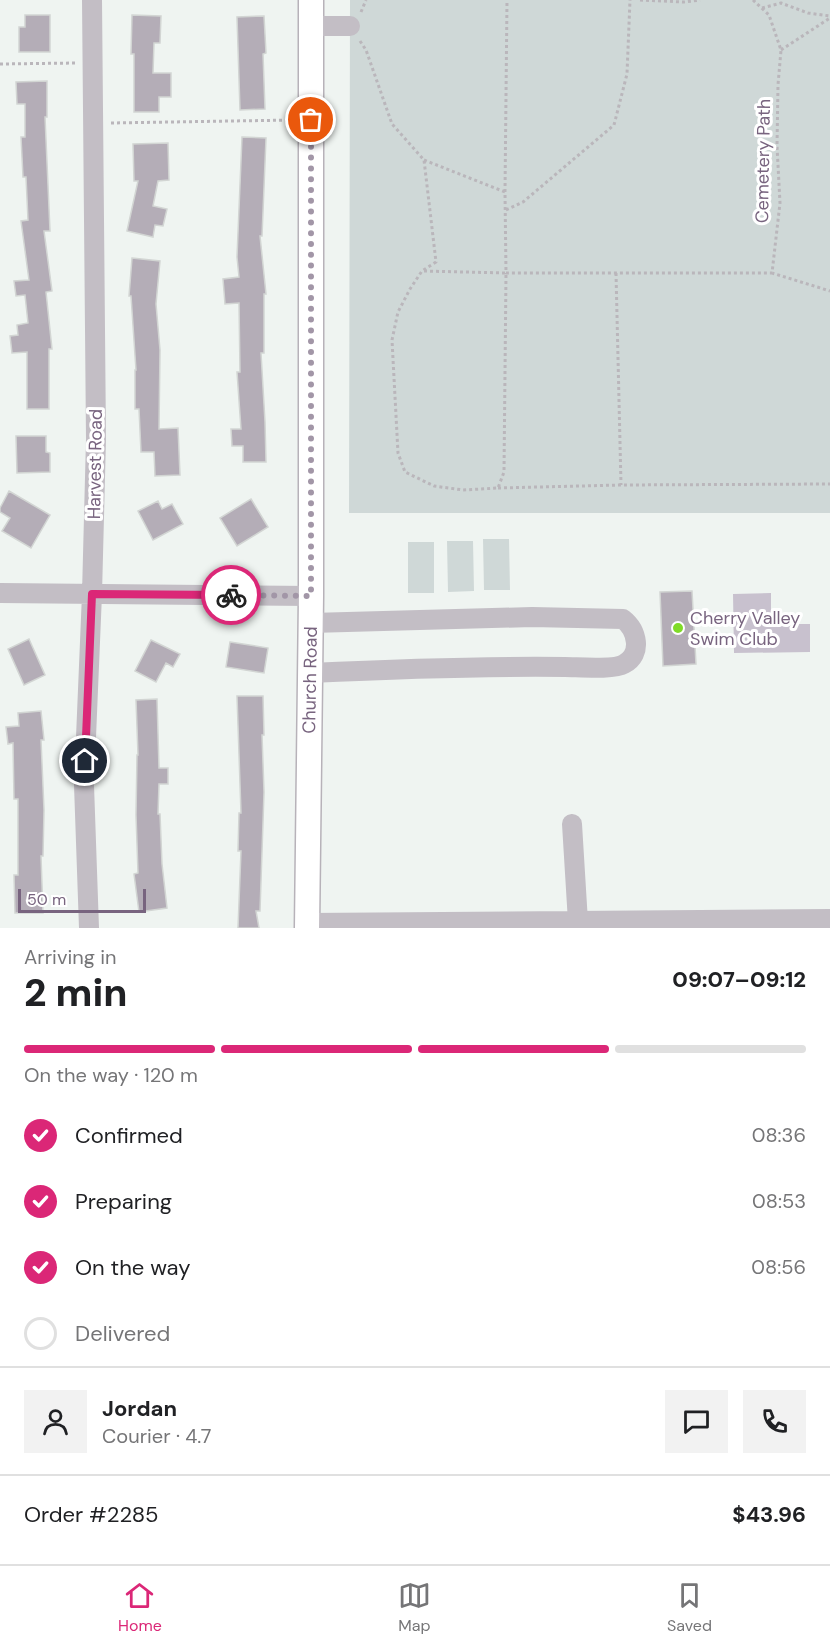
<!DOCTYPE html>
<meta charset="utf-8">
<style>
:root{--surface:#fff;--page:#f2f2f2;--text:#202124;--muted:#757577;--line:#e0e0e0;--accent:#db2777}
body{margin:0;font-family:"DM Sans",sans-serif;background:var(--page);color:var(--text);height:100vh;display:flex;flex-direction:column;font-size:22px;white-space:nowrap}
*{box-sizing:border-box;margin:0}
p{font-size:20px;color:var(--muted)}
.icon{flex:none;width:33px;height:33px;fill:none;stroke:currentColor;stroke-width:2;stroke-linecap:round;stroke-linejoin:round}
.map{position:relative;height:928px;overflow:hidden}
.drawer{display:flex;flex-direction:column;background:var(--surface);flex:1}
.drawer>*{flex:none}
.scale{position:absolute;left:18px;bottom:15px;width:128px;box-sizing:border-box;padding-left:6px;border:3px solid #78647f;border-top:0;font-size:16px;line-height:21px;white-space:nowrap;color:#78647f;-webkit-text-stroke:4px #fff;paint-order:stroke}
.pin{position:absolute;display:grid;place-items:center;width:51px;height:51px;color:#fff;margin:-26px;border:3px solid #fff;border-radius:50%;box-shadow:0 2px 6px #0007}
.courier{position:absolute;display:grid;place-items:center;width:60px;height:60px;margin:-30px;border:4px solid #db2777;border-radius:50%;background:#fff;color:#222;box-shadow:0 2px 8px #0007}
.overview em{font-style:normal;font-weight:800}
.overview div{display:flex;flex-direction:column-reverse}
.overview{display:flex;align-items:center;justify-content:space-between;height:102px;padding:0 24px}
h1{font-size:39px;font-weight:800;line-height:45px}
.bar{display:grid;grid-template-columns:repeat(4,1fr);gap:9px 6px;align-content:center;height:72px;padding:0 24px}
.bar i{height:8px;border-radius:4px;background:var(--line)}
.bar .selected{background:var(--accent)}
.bar p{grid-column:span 4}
.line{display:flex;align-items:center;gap:15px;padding:0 24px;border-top:2px solid var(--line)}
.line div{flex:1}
.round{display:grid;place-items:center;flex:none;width:63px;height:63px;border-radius:0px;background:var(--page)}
ol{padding:0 24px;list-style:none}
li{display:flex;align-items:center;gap:18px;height:66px}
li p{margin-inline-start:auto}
li .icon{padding:6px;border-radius:50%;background:var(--accent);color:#fff;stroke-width:4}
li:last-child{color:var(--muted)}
li i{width:33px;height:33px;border:3px solid var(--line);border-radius:50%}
.tab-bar{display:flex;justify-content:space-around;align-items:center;height:84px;border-top:2px solid var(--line);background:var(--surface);font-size:16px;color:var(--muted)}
.tab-bar a{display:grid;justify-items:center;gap:3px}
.tab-bar .selected{color:var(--accent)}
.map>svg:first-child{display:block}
</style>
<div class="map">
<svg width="830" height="928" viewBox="0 0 830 928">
<rect width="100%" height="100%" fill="#eff4f1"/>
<!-- green -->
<path fill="#cfd8d7" d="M350 0H830V513H349Z
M483 539H509L510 590H484Z
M447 541H473L474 591 448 592Z
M408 542H434V593H408Z"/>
<!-- water -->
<path fill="#c8c1ce" d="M771 593V624H810V652L734 653 733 594Z"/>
<!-- building -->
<path fill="#b4adb7" stroke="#d2d5d3" stroke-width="1.5" d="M25 15H50V52H19V27H25Z
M132 15 161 16 160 43H154L153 73H171V97H159V112H134V54H131Z
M264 16 266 53 263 54 265 109 240 110 237 17Z
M47 81V117H45L50 231H44L52 291 46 292 52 349H49V409H27V352L12 353 10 336 18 335 17 325 28 323 25 295 16 296 14 281 29 280 21 221 28 220 26 177H23L21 137H25V104H17L16 82Z
M242 137 266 138 262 236H260L266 294H264V353H261L265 422 266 462H243V446H232L231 429H241L237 372H240L239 303 225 304 223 279 239 277 237 257Z
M168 143 169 180 158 181 153 206 167 209 163 226 155 225 153 237 127 231 138 181H134L133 144Z
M132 258 160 261 156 304 160 350 159 429 178 428 180 475 155 476 154 452H141L139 409H135V370H136L131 296H129Z
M16 436H46V452L50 453V472L17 473Z
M9 491 50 515 31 548 2 531 10 518 0 512V508Z
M251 499 268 527 237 546 220 518Z
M158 501 162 509 172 504 183 524 153 540 138 511Z
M692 591 696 664 663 666 660 592Z
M29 639 45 675 24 685 8 649Z
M151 640 180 654 173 667 166 663 156 682 135 671Z
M230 642 268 648 264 673 226 667Z
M237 696H263L264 735H262L264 792 260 911H256L259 928H238L241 851H238L239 813H241Z
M157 699 159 768H168V784H159L158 814H160L162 864 167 908 139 912 134 874 138 873 136 815 137 755H138L136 700Z
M41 711 44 740H41L44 810 43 856H41L43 913H15L14 875H18V799H14L13 743 8 744 6 727 19 726 18 713Z"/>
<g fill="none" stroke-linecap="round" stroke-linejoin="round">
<defs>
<path id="major" d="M307 928 311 596V0"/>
</defs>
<!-- major casing -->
<use href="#major" stroke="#b7b2b9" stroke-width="27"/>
<!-- path -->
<path stroke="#bab6bb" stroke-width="3" stroke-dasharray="3 3" stroke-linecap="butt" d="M640 0 684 2 700 0
M753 0 769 15 781 50 778 85 777 146 780 203 772 273 830 291
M762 8 781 3 808 13 830 16
M361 12 366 0
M360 41 366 50 392 124 424 160 436 262 422 271 410 289 398 312 392 340 398 453 405 472 434 486 463 490 498 488 504 472 506 273 422 271
M781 50 830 18
M0 64 76 63
M111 123 293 120
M424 160 505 192 506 273H772
M505 192 507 0
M506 210 523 202 614 125 627 74 630 0
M616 273 621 485
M498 488 621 485 830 484"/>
<!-- minor -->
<path stroke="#c3bec5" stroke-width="20" d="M311 26H350
M0 593 311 596
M310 673C396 669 480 666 565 667 578 667 614 670 624 664 643 654 637 630 623 619L532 617 311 623
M572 824 578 922
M307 923 830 919
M89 928 84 785 92 594 96 439 92 0"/>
<!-- major -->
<use href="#major" stroke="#fff" stroke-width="24"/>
</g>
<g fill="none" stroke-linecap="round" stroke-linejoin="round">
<!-- done -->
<path stroke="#a296a7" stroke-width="6" stroke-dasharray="0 10.8" d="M231 595 311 596V120"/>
<!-- route -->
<path stroke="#db2777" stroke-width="8" d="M85 761 92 594 231 595"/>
</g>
<!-- markers -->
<circle fill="#80db28" stroke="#fff" stroke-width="2" cx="678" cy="628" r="6"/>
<g text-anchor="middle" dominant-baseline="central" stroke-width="6" stroke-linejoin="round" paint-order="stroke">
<!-- street labels -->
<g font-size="18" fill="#78647f" stroke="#fff">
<text transform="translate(763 161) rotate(-89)">Cemetery Path</text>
<text transform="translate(95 464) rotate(-89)">Harvest Road</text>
<text transform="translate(310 680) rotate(-89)">Church Road</text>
</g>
<!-- poi labels -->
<g font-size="18" fill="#78647f" stroke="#fff" text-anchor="start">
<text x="690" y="618">Cherry Valley<tspan x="690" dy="21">Swim Club</tspan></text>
</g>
</g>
</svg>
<div class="scale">50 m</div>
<div class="pin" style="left:311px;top:120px;background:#ea580c"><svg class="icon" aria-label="bag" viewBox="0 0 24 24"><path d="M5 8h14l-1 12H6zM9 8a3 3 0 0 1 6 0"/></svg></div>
<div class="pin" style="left:85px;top:761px;background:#1f2937"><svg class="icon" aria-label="home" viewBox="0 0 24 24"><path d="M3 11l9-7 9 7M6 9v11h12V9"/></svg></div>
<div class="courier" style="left:231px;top:595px"><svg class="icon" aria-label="bike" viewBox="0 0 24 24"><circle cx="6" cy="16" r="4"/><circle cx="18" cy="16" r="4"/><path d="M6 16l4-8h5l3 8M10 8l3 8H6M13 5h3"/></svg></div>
</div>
<section class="drawer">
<div class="overview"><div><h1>2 min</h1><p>Arriving in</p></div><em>09:07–09:12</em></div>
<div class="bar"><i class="selected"></i><i class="selected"></i><i class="selected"></i><i></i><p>On the way · 120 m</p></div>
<ol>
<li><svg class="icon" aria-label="check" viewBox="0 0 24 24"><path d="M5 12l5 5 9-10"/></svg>Confirmed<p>08:36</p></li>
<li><svg class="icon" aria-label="check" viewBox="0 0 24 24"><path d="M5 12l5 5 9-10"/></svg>Preparing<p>08:53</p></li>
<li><svg class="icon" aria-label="check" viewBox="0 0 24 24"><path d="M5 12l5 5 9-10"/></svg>On the way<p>08:56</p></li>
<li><i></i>Delivered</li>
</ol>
<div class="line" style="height:108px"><a class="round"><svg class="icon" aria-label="person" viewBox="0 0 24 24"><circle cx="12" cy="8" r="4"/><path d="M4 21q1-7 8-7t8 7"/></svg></a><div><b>Jordan</b><p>Courier · 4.7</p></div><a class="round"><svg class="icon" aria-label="chat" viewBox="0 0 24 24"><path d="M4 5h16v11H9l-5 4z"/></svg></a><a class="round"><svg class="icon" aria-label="phone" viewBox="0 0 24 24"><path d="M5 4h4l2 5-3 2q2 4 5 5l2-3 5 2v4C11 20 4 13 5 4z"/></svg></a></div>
<div class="line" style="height:78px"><div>Order #2285</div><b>$43.96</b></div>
</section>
<nav class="tab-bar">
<a class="selected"><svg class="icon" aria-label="home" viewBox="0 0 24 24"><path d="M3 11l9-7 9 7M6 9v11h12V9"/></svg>Home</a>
<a><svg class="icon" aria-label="map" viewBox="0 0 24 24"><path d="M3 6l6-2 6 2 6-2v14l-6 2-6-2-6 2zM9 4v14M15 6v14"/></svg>Map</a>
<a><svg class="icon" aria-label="saved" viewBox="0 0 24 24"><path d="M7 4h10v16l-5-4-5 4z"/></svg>Saved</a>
</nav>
